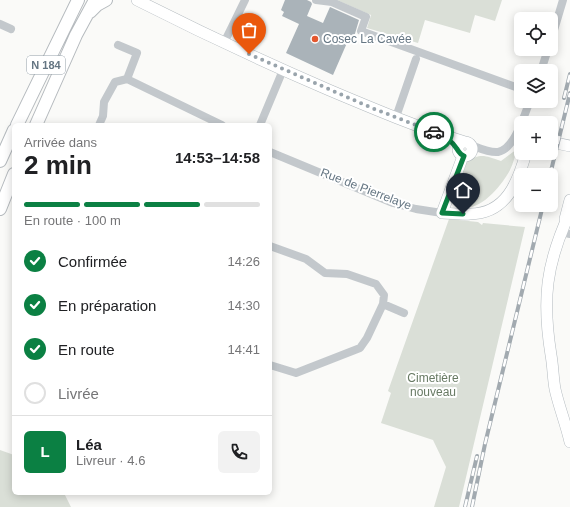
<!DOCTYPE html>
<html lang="fr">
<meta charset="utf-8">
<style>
:root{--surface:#fff;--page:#f2f2f2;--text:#202124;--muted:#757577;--line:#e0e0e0;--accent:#0b8043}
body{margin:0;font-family:Helvetica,sans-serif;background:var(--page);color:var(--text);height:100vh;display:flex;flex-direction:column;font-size:15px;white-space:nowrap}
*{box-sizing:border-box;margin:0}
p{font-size:13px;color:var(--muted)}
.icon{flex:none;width:22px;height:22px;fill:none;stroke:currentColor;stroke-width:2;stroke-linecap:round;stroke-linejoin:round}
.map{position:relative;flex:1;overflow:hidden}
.sheet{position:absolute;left:12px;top:123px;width:260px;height:372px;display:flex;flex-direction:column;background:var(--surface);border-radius:6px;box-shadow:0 2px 10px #0003}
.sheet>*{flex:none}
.tools{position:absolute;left:514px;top:12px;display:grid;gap:8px}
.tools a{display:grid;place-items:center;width:44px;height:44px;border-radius:6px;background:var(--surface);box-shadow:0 2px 10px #0003;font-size:20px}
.pin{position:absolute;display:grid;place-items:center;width:34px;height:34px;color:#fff;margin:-41px -17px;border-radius:50% 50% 50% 0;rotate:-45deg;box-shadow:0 0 4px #0007}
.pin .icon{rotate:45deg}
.courier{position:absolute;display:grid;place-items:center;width:40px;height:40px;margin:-20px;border:3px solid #0b8043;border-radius:50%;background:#fff;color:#222;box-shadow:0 1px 5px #0007}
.overview em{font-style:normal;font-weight:700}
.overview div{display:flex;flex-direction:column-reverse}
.overview{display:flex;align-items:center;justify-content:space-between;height:68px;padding:0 12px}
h1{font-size:26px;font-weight:700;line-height:30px}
.bar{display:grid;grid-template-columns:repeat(4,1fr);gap:6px 4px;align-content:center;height:48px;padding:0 12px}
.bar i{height:5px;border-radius:3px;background:var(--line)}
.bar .current{background:var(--accent)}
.bar p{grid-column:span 4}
.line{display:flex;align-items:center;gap:10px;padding:0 12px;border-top:1px solid var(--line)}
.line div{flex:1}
.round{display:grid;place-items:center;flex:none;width:42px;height:42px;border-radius:6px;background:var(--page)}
ol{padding:0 12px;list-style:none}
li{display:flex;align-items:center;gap:12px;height:44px}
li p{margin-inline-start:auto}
li .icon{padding:4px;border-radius:50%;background:var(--accent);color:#fff;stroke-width:4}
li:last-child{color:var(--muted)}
li i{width:22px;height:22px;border:2px solid var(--line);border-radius:50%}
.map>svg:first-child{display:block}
</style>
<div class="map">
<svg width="570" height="507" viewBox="0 0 570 507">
<rect width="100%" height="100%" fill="#fafaf8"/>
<!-- green -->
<path fill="#dadfd7" d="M337 0H502L495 21 475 15 470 33 425 20 418 43 367 28 371 15Z
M517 149C515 156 513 164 510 170 501 187 474 220 453 203L467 161C481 153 486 156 501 161Z
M449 219 478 222 482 225 483 223 525 227 459 507H434L446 467 433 440 381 423 391 393 388 391Z
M0 450 14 455V493H64L71 507H0Z"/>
<!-- building -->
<path fill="#aab3b9" d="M285 0H307L311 2 312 4 307 16 323 23 330 7 359 20 354 37 350 36 333 75 286 53 299 24 282 16 284 12 281 10Z"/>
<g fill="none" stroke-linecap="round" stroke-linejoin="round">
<defs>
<path id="secondary" d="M137 0C200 32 264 62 329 90 374 109 419 128 465 142
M458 149a7 7 0 1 1 14 0a7 7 0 1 1-14 0Z
M551 142 570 146
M463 156 442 213C451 213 461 215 470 214 506 214 518 182 526 153
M570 212C546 264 542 299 551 355 553 366 553 378 555 389 559 407 566 424 570 442
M565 219 570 200"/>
<path id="primary" d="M90 12 97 5 106 0
M17 125 78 0
M36 125 76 35 95 0
M0 161 14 130
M0 209 14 174"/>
</defs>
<!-- secondary casing -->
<use href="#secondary" stroke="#b3babf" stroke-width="12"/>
<!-- primary casing -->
<use href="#primary" stroke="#b5babe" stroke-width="14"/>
<!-- street -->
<path stroke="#c3c8cc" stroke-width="8" d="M316 0 332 2 366 17 361 31 521 89
M0 24 11 29
M551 40 563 0
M224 43 245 0
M541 71 548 49
M127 79 222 125
M396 117 416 59
M99 125 103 116 104 102 115 82 127 79 137 53 118 45
M260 125 283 70
M471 145C479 148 489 153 498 152 515 149 524 115 530 101
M270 152 393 203 416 209 442 213
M561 232 570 234
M270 246 306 259 325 273 347 274 376 284 384 295 383 304 404 313
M270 365 296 373 360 348 367 338 383 304"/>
<!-- secondary -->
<use href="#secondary" stroke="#fff" stroke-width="11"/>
<!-- primary -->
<use href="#primary" stroke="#fff" stroke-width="12"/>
<defs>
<path id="rail" d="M564 98 570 74
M550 175 570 93
M465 507 477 456
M472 507 485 444 543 205"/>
</defs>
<!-- rail casing -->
<use href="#rail" stroke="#a2aab0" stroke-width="4"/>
<!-- rail -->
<use href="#rail" stroke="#fff" stroke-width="2.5" stroke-dasharray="8" stroke-linecap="butt"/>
</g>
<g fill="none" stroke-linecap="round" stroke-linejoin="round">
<!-- done -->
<path stroke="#99a4ac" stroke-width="4" stroke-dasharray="0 7.2" d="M249 54 372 108 434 132"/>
<!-- route -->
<path stroke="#0b8043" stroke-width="5" d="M434 132C443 135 452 141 457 149 460 153 459 154 464 156L442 213 463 214"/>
</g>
<!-- markers -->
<circle fill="#e4572e" stroke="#fff" stroke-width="1.5" cx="315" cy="39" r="4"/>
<g text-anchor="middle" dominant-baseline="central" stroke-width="4" stroke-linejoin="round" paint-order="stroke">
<!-- shield labels -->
<rect fill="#fff" stroke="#939fa8" stroke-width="1" x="27" y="56" width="38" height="18" rx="3"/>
<g font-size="11" font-weight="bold" fill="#657683">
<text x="46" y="65">N 184</text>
</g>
<!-- poi labels -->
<g font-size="12" fill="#657683" stroke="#fff" text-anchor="start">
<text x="323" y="39">Cosec La Cavée</text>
</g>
<!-- street labels -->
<g font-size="12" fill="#657683" stroke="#fff">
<text transform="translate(366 189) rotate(21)">Rue de Pierrelaye</text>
</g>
<!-- park labels -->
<g font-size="12" fill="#687a64" stroke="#fff">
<text x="433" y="378">Cimetière<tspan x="433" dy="14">nouveau</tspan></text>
</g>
</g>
</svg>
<div class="tools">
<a><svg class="icon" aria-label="locate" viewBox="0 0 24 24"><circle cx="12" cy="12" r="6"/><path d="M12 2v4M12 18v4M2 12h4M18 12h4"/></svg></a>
<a><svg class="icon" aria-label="layers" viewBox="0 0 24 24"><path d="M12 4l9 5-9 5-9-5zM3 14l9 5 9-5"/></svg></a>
<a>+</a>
<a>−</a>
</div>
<div class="pin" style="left:249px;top:54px;background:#ea580c"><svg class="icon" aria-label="bag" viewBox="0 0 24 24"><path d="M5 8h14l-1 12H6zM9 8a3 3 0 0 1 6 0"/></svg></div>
<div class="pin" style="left:463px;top:214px;background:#1f2937"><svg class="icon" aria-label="home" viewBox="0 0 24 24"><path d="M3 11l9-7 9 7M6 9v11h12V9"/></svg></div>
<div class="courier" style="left:434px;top:132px"><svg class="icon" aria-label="car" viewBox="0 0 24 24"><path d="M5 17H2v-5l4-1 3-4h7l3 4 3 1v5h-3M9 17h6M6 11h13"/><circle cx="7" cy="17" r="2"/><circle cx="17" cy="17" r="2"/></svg></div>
<section class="sheet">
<div class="overview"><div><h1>2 min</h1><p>Arrivée dans</p></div><em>14:53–14:58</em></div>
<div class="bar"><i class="current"></i><i class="current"></i><i class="current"></i><i></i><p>En route · 100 m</p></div>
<ol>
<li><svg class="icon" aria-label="check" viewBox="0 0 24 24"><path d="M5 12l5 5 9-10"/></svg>Confirmée<p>14:26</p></li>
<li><svg class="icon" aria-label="check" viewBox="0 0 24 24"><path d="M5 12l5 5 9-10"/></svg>En préparation<p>14:30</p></li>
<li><svg class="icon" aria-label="check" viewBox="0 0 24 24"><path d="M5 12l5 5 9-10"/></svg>En route<p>14:41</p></li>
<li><i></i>Livrée</li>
</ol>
<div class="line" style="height:72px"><b class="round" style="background:var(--accent);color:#fff">L</b><div><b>Léa</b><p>Livreur · 4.6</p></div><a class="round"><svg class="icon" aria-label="phone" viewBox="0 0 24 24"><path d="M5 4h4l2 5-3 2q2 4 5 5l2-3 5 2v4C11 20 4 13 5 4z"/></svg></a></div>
</section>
</div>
